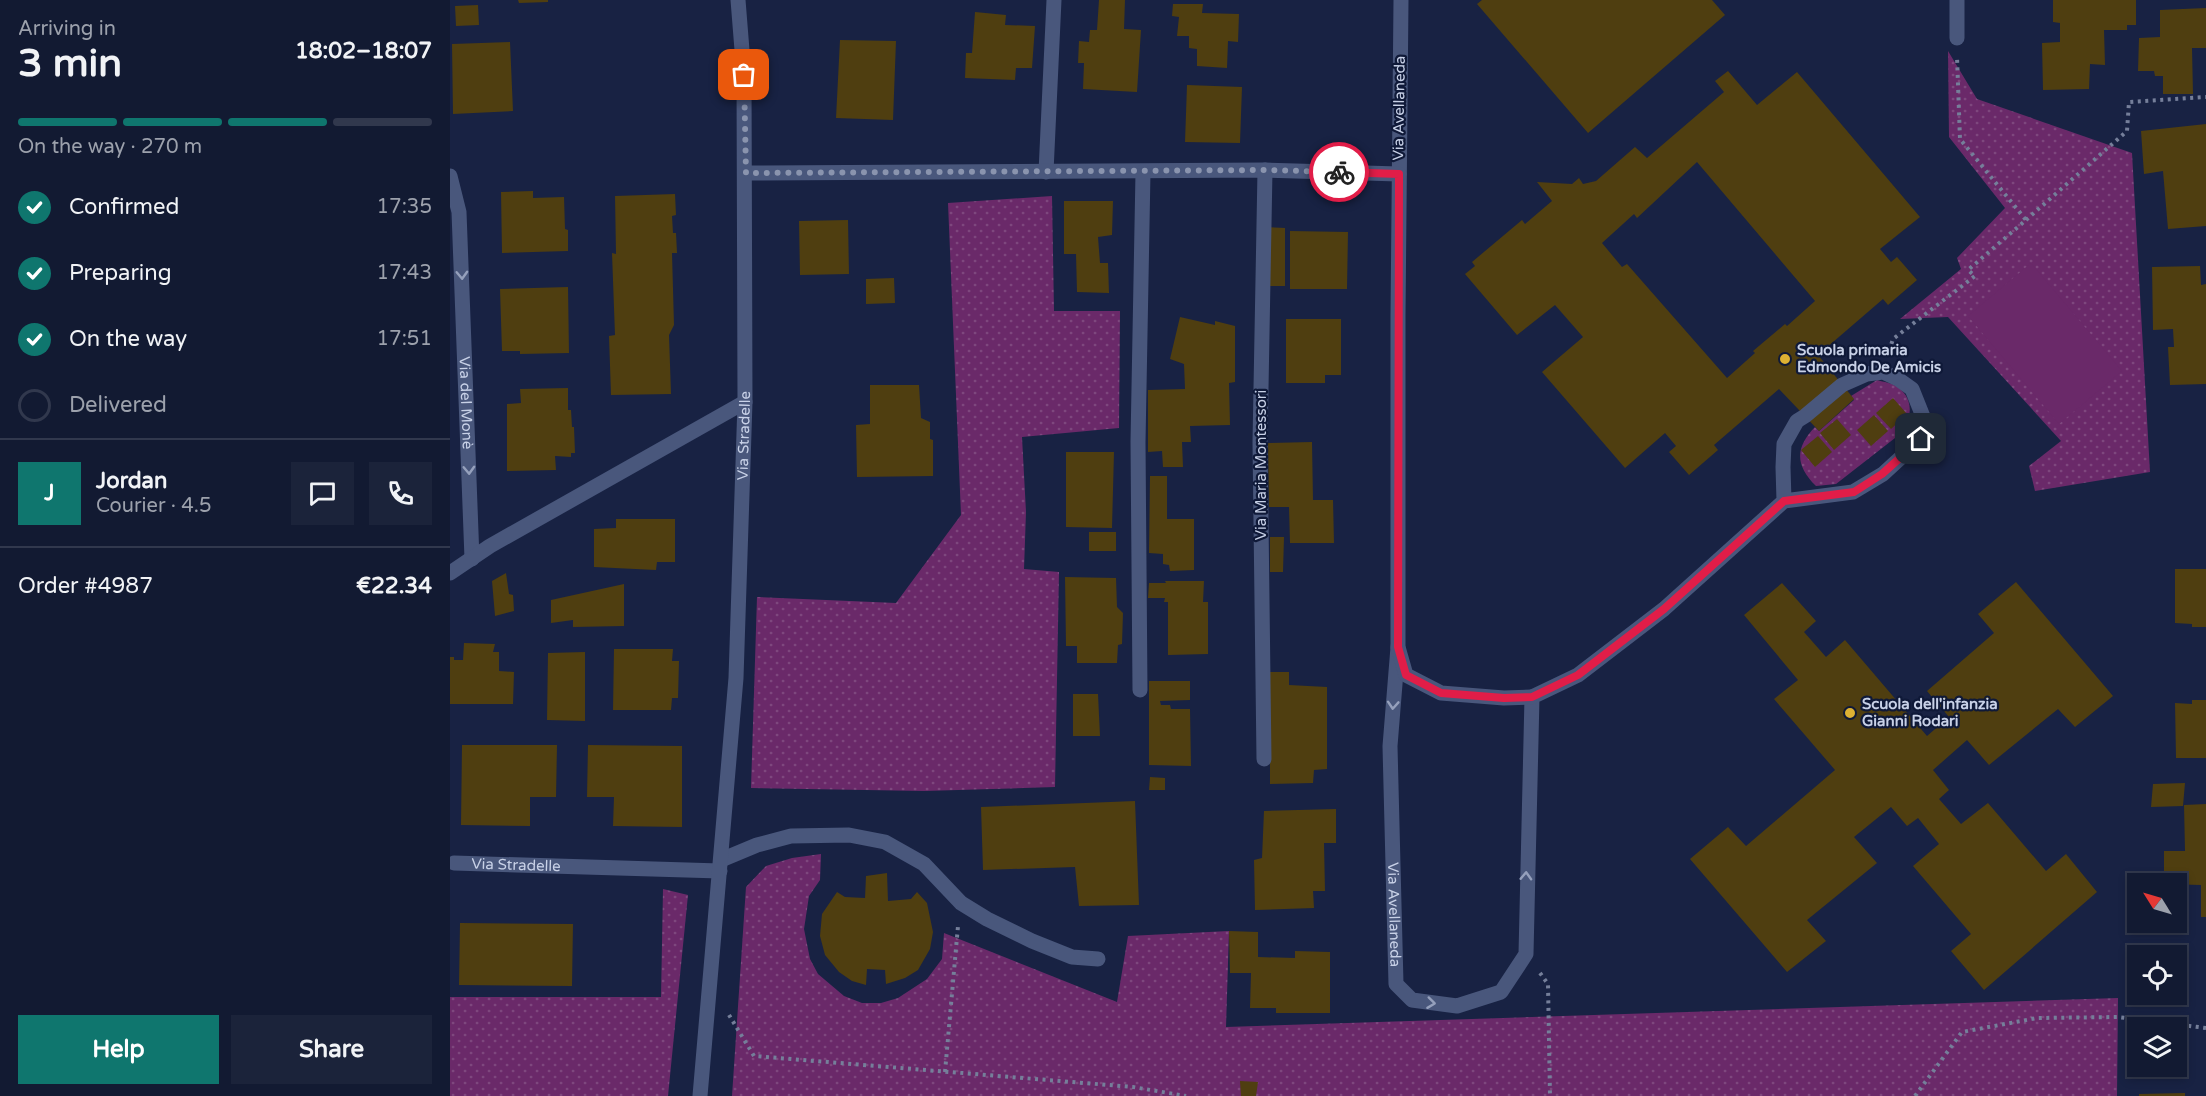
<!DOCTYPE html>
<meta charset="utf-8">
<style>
:root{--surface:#121a32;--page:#1b233a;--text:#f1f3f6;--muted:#9ca1ac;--line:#31384d;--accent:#0f766e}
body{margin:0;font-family:"Varela Round",sans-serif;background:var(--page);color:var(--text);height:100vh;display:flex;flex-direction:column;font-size:22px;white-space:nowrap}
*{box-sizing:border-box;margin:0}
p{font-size:20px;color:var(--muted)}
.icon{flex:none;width:33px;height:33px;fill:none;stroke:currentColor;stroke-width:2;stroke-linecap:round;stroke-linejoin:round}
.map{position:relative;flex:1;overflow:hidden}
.drawer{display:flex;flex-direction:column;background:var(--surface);width:450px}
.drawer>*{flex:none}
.needle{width:39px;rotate:307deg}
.controls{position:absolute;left:1677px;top:873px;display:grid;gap:12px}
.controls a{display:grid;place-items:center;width:60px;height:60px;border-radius:0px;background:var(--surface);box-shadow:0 3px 9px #0003,0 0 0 2px var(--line);font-size:30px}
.pin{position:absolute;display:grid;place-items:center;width:51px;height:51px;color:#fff;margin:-26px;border-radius:12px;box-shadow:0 3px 9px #0006}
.courier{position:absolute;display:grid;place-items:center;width:60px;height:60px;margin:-30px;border:4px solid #e11d48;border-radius:50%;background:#fff;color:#222;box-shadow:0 2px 8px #0007}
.summary em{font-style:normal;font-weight:700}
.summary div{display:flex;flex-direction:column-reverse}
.summary{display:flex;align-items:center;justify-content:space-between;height:102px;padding:0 18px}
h1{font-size:39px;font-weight:700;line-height:45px}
.bar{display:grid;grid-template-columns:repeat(4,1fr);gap:9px 6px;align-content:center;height:72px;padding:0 18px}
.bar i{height:8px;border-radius:4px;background:var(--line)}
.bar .selected{background:var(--accent)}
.bar p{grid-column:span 4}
.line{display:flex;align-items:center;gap:15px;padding:0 18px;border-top:2px solid var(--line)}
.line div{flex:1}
.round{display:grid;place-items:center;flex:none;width:63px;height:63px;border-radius:0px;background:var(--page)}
ol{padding:0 18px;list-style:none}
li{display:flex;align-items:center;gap:18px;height:66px}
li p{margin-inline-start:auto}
li .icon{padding:6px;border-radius:50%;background:var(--accent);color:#fff;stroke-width:4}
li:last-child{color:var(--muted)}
li i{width:33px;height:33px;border:3px solid var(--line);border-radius:50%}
.primary-button{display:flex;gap:12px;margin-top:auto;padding:12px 18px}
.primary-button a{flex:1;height:69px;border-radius:0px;background:var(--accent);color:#fff;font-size:24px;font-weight:700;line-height:69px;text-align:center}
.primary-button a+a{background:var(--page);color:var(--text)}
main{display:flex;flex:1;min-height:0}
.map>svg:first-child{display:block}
</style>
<main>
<section class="drawer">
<div class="summary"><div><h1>3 min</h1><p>Arriving in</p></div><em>18:02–18:07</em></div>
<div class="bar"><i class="selected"></i><i class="selected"></i><i class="selected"></i><i></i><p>On the way · 270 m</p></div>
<ol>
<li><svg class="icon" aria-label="check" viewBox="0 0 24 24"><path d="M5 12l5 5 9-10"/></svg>Confirmed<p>17:35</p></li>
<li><svg class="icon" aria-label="check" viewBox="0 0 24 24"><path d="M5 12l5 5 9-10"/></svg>Preparing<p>17:43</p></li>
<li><svg class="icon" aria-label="check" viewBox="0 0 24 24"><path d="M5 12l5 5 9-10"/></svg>On the way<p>17:51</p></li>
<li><i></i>Delivered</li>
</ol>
<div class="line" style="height:108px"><b class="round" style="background:var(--accent);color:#fff">J</b><div><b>Jordan</b><p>Courier · 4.5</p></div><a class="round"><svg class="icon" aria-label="chat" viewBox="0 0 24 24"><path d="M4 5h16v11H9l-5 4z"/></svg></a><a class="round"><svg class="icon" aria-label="phone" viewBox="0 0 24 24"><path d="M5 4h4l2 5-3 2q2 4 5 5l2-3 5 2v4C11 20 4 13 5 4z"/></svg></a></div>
<div class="line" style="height:78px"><div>Order #4987</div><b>€22.34</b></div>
<div class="primary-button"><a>Help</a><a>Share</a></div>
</section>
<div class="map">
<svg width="1756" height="1096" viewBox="0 0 1756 1096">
<defs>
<pattern id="green-dots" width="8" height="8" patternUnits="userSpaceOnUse" patternTransform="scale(1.5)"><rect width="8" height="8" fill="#6a2969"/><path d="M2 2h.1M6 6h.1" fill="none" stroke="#7e477e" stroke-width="1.8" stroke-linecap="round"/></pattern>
</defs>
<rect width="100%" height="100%" fill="#182243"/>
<!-- green -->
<path fill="url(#green-dots)" d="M1498 51 1527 99 1682 153 1700 472 1585 491 1579 466 1611 441 1498 317 1450 319 1511 269 1507 258 1555 208 1499 137Z
M602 196 604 311H670L669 428 572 437 576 512 574 569 609 572 605 787 474 791 301 788 307 597 446 603 511 515 498 203Z
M1427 380C1433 382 1444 383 1449 388 1464 400 1461 417 1454 431L1386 484 1366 486C1345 465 1345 448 1365 427L1369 431 1404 400 1401 396Z
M371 854 370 880 359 896 354 929 360 959 368 974 394 996 412 1003H431L448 998 477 979 492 959 494 933 667 1002 678 936 779 931 776 1027 1668 998 1667 1096H282L296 887 316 866 342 858Z
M213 889 238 895 218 1096H0V997H211Z"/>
<!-- pitch -->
<path fill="#6a2969" d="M1581 263 1672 371 1609 424 1518 316Z"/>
<!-- building -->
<path fill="#4f3e10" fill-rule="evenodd" d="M68 0H98V2L69 3Z
M649 0H675L674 29 691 30 687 92 633 89 634 63H628L629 41 639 42 640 30H647Z
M1032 0H1262L1275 15 1138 133 1027 4Z
M1603 0H1686V25H1677V30H1654L1655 65 1640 64 1639 89 1593 90 1592 43 1610 42V23L1603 22Z
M723 4H753L752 13 789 14 788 42 778 41 777 68 747 66V49L739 48V36H727L729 17 722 16Z
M28 5 29 25 6 26 5 6Z
M1756 8V48H1742L1743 94H1713V76H1705L1704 71H1688L1689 38 1710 37V10Z
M525 12 556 15 555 25 585 26 582 68H566L565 80 515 78 516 53H522Z
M390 40 446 41 443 120 386 118Z
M60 42 63 111 3 114 2 44Z
M1278 71 1307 105 1347 72 1470 217 1430 249 1441 262 1447 257 1467 280 1438 305 1433 299 1368 355 1404 399 1369 431 1329 389 1264 445 1268 450 1239 475 1219 452 1226 446 1215 433 1175 468 1092 372 1133 337 1105 305 1067 335 1015 274 1025 266 1022 262 1072 220 1075 224 1102 201 1087 182 1122 184 1129 178 1133 184 1146 181 1185 147 1197 158 1274 92 1265 81ZM1247 162 1365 301 1337 326 1335 324 1303 351 1305 353 1277 378 1177 264 1172 267 1152 243 1184 214 1187 218Z
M737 85 792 87 790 143 735 142Z
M1756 124V226L1718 229 1713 171 1694 174 1691 131Z
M83 191V198L114 197 115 229 118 230V251L52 253 51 192Z
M225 194 226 215 222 216 223 233H226L227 253H222L224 325 219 335 221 394 161 395 159 336 165 335 162 253 166 254 165 196Z
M614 201H663L662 235 648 237 650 263H658L659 293 627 292 626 254H614Z
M398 220 399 274 350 275 349 221Z
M817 227 835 228V286H817Z
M840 231 898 232 897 289H840Z
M1750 266 1751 285 1756 284V384L1720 385 1718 347H1724L1723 329 1703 330 1702 267Z
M444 278 445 303 416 304V279Z
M118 287 119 353 70 354V351H52L50 289Z
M730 317 765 325V321L785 326V382L779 383 780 425 740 426 741 442H732L733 467H713L712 451 698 452V390L735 389 734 364 720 359Z
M836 319H891V375H875V383H836Z
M420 385H469L471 418 480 422V439L483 440V476L407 477 406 425 420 424Z
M118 388V410H121L122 427H124L125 453H121V457L105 456 106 470 57 471V404L71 403 70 389Z
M1443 398 1457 414 1441 429 1426 413Z
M1424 415 1438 431 1421 446 1407 430Z
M1387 419 1401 435 1384 450 1370 433Z
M1368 436 1382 452 1365 467 1351 450Z
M862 442 863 500H883L884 543H840L839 507H819L818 443Z
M616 452H664L662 528 616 527Z
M700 476H717V519H744V570L720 571 719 565 713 564V554L699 553Z
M166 519H225V562H207L206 570 144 567V529L166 528Z
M639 532H666V551H639Z
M820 537H834L833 572H820Z
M1725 569H1756V627H1742V624L1725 623Z
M56 573 59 594 63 595 64 611 45 616 42 581Z
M615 577 666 578 667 607 673 613 672 644 668 645 667 663H627V646H616Z
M715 581H754L753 602H758V654L718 655V602H714L715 598H698L699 583H716Z
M1566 582 1663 696 1625 727 1608 709 1539 765 1517 740 1483 770 1499 790 1489 799 1511 824 1538 803 1596 871 1616 854 1647 892 1534 990 1501 951 1521 934 1463 866 1489 844 1468 818 1457 826 1441 807 1404 837 1427 863 1357 920 1376 941 1337 972 1240 859 1278 827 1296 846 1385 770 1324 699 1348 680 1294 615 1332 583 1366 621 1354 632 1376 657 1395 640 1477 736 1499 717 1477 691 1544 633 1528 614Z
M174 584V626L123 627V620L101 623V600Z
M14 643 45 644 43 652H49V671L64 672 63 704H0V657H4V660H13Z
M164 649H223L222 661H229L228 698H222L221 710H163Z
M135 652V721L97 720 98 653Z
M820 672H839V685L877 687V769L864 770 863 783 820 784Z
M699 681H740V700L710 701 711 705H720L721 709H740L741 766 699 765Z
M623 694H648L650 736H623Z
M1742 700H1756V758H1726L1725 703 1742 704Z
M12 745H107L106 797H80V826L11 825Z
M138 745 232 746V827L163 826 164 797H137Z
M700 777 715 778V790H699Z
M1735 783 1733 806 1701 807 1703 784Z
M685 801 689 905 629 906 625 867 533 870 531 807Z
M1756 804V917H1751V885L1714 884V851H1735L1734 805Z
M886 809V843H874L875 891H863L864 908 805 910 804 860 812 858 814 811Z
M437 873 438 901 461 899 467 892 477 903 483 932 480 949 468 970 455 978 436 984 435 970 417 969 416 985 402 981 389 972 375 955 370 936 372 914 387 892 395 897 415 898 416 876Z
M10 923 123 924 122 986 9 985Z
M779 931 808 932V957L845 958V951L880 952V1013H826V1008H800L801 973H780Z
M790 1081 808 1082 806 1096H791Z
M1735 1093V1096H1689V1094Z"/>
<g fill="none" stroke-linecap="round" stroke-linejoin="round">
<!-- path -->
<path stroke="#757f9a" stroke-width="4" stroke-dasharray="3 4.5" stroke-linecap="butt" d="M1576 220 1677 131 1679 102 1756 97
M1439 351 1443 339 1525 276 1518 270 1576 220 1510 139 1507 57
M1090 973 1098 984 1100 1096
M279 1015 304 1056 683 1087 736 1096
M495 1072 508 926
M1465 1096 1512 1032 1587 1018 1668 1017 1756 1028"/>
<!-- service -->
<g stroke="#49577c" stroke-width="15">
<path d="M596 172 604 0"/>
<path id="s1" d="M948 647 940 746 946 984 962 1000 1007 1006 1051 992 1076 954 1082 697 1128 675 1214 609 1334 501 1403 492 1433 474 1471 439 1474 419 1462 389 1448 379 1433 372 1417 374 1392 385 1355 416 1347 421 1334 444 1333 467 1334 501"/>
<path d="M271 860 307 845 341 836 399 835 435 842 474 864 511 903 537 919 582 941 622 957 648 959"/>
</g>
<!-- minor -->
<g stroke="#49577c" stroke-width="15">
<path d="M951 0 948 316V647L956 675 991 693 1054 698 1082 697"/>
<path d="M1507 38V0"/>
<path d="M295 173 815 170 949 174"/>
<path id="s2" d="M0 176 9 212 22 559"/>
<path d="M0 573 40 546 295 402"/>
<path d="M690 690 688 442 693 172"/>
<path d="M814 759 810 443 815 170"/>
<path id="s3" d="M4 863 270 871"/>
<path id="s4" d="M250 1096 286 678 295 402 294 75 288 0"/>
</g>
</g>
<!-- one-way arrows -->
<defs><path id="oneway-chevron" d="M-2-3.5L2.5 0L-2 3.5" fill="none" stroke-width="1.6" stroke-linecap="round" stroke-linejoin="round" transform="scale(1.5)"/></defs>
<g stroke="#95a0bc">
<use href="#oneway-chevron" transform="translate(12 275) rotate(88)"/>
<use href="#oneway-chevron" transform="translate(19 470) rotate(88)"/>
<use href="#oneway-chevron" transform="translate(943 705) rotate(94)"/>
<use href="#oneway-chevron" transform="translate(1076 876) rotate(-88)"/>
<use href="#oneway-chevron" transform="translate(981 1003) rotate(7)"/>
</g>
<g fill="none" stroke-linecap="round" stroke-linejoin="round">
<!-- done -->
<path stroke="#8a94ae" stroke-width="6" stroke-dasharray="0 10.8" d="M294 75 296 173 815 170 889 172"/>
<!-- route -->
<path stroke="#e11d48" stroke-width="8" d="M889 172 949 174 948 647 956 675 991 693 1054 698 1082 697 1128 675 1214 609 1334 501 1404 492 1432 474 1471 439"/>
</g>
<!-- markers -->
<g fill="#ddb133" stroke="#0f1938" stroke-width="2">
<circle cx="1335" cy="359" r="6"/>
<circle cx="1400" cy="713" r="6"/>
</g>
<g text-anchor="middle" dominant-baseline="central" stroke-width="4.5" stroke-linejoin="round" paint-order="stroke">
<!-- street labels -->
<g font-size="15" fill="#c8d1e7" stroke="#0f1938">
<text transform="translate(949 108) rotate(-89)">Via Avellaneda</text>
<text stroke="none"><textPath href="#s2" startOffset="228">Via del Monè</textPath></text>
<text stroke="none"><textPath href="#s4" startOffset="662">Via Stradelle</textPath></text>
<text transform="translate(811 465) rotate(-90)">Via Maria Montessori</text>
<text stroke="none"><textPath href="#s3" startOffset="62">Via Stradelle</textPath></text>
<text stroke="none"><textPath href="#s1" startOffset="268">Via Avellaneda</textPath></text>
</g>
<!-- poi labels -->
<g font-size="15" font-weight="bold" fill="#c8d1e7" stroke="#0f1938" text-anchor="start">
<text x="1347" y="350">Scuola primaria<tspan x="1347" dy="17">Edmondo De Amicis</tspan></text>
<text x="1412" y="704">Scuola dell'infanzia<tspan x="1412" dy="17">Gianni Rodari</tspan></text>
</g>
</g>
</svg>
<div class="controls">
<a><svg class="needle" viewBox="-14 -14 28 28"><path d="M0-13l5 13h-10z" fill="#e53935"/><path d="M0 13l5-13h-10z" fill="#9ca1ac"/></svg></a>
<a><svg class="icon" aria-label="locate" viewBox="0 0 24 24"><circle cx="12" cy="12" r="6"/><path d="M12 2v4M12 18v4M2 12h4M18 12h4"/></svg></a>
<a><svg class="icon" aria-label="layers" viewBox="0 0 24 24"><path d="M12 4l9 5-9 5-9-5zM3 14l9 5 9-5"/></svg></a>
</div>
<div class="pin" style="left:294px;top:75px;background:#ea580c"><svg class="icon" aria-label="bag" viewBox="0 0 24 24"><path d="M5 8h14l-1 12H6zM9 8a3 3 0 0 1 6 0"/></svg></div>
<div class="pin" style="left:1471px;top:439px;background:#1f2937"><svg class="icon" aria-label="home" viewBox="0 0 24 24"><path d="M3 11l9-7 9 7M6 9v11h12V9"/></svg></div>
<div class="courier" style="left:889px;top:172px"><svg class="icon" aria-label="bike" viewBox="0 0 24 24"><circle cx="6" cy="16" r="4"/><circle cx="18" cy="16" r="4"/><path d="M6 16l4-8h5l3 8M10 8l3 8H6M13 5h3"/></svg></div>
</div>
</main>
